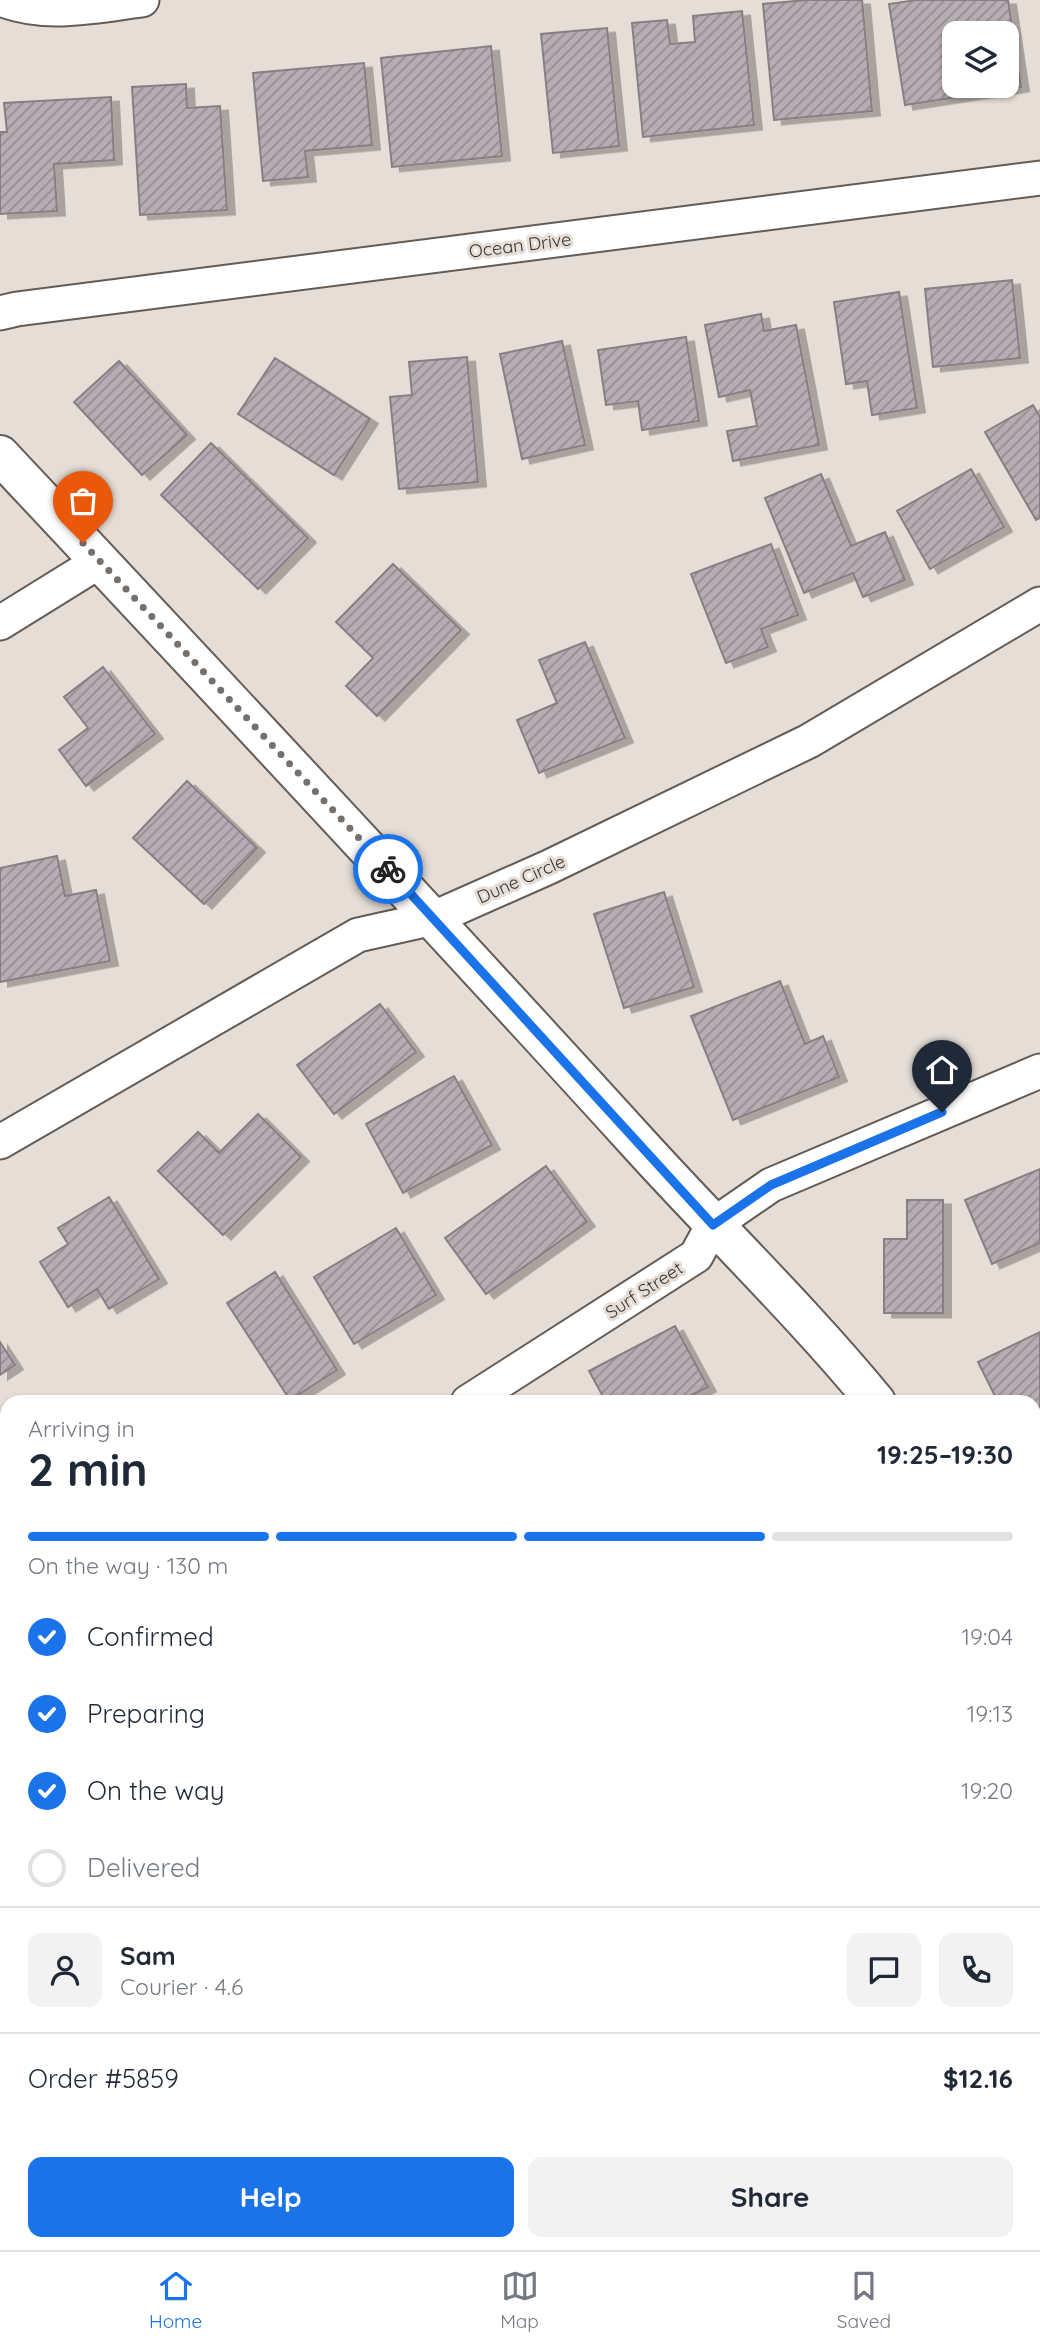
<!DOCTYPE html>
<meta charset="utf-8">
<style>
:root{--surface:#fff;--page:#f2f2f3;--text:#1f2937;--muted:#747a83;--line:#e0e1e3;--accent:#1a73e8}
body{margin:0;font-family:Quicksand,sans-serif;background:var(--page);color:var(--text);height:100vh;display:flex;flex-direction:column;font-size:26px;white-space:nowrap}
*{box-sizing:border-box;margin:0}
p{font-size:23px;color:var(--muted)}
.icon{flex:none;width:38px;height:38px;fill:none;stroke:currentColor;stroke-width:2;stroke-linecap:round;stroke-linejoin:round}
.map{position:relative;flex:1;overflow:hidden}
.details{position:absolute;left:0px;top:1395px;width:1041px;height:856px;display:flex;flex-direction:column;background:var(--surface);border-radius:21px 21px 0 0;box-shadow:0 2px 5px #0004}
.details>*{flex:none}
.fabs{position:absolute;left:942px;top:21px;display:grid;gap:14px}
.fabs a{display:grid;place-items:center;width:77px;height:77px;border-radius:14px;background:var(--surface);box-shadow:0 2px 5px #0004;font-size:35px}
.pin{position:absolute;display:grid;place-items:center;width:60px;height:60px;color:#fff;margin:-72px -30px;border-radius:50% 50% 50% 0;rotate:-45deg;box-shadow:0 0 7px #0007}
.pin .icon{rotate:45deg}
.courier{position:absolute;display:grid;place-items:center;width:70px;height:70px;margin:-35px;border:5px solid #1a73e8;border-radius:50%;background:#fff;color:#222;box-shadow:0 2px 9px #0007}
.summary em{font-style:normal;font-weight:700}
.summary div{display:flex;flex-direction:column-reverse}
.summary{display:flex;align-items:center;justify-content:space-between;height:119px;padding:0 28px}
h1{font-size:46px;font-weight:700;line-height:52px}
.bar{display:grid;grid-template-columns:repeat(4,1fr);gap:10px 7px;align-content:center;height:84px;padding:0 28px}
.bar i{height:9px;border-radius:5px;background:var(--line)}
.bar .active{background:var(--accent)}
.bar p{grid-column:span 4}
.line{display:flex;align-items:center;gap:18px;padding:0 28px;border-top:2px solid var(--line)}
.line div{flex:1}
.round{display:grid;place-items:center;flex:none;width:74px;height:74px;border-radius:14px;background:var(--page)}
ol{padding:0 28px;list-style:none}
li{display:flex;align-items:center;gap:21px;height:77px}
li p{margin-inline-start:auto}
li .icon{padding:7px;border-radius:50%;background:var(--accent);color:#fff;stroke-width:4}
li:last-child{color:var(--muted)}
li i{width:38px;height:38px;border:4px solid var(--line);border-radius:50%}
.primary-button{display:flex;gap:14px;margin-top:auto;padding:14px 28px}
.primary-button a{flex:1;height:80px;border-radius:14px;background:var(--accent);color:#fff;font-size:28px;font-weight:700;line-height:80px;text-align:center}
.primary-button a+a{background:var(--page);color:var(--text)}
.menu{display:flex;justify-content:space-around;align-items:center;height:98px;border-top:2px solid var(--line);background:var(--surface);font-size:19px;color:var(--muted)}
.menu a{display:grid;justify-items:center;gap:4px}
.menu .active{color:var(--accent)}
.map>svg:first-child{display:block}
</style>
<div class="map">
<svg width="1040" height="2250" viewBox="0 0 1040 2250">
<defs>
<pattern id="water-waves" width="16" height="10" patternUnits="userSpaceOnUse" patternTransform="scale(1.75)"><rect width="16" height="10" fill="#7caeb5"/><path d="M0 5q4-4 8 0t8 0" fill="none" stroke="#678e94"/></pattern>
<pattern id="building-hatch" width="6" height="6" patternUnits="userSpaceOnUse" patternTransform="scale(1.75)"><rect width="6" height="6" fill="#b6acb2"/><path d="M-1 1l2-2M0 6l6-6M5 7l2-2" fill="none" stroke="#958d91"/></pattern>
<filter id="shadow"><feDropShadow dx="8" dy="4.5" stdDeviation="0" flood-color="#0004"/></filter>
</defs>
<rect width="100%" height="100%" fill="#e6ddd6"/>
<!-- water -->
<path fill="url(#water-waves)" d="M0 1970 7 1990V2244H94L96 2250H0Z"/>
<!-- building -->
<path fill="url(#building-hatch)" stroke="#887f85" stroke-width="2" fill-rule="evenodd" filter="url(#shadow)" d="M807 0H862L872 111 774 120 763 4Z
M916 0H1008L1021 87 905 105 889 4ZM954 33H1006V86H954Z
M742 11 754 125 643 137 632 23 667 20 670 44 695 42 693 16Z
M607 28 619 146 553 153 541 34Z
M491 46 502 156 392 167 381 58Z
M364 63 372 145 305 151 308 177 263 181 253 73Z
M186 84 187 108 220 106 227 210 140 215 132 87Z
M111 97 114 160 54 164 57 211 0 214V132H7L4 103Z
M1012 280 1020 358 933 367 925 289Z
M899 292 917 408 872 415 867 381 846 384 834 302Z
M761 314 764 331 796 325 819 445 733 461 727 431 757 426 750 390 719 397 705 325Z
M686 337 699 421 642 430 638 401 606 405 598 350Z
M562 341 585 445 522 459 500 354Z
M467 357 478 482 399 489 390 397 412 395 409 362Z
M275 358 370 419 334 475 238 414Z
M119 361 187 435 142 475 74 402Z
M1033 405 1040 417V518L1036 520 985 432Z
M211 443 308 538 258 589 161 495Z
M971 469 1004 527 930 569 897 511Z
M821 474 851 546 885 532 905 580 863 597 853 573 804 593 765 498Z
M771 544 798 615 761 629 768 647 726 663 691 574Z
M393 564 461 630 377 716 346 686 373 658 336 622Z
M585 642 625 738 539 773 517 720 557 703 539 660Z
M103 667 155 734 86 786 59 750 88 728 64 697Z
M187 781 257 848 204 904 133 838Z
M57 856 65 896 96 890 110 961 0 982V868Z
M664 892 694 987 624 1008 594 914Z
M780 981 805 1044 823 1036 839 1077 733 1120 691 1016Z
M380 1004 416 1052 334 1114 297 1065Z
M454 1076 492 1145 403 1193 366 1124Z
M258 1114 301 1157 223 1235 158 1171 198 1132 219 1153Z
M546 1166 587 1222 486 1294 445 1238Z
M1040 1169V1243L992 1264 965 1200Z
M109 1197 159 1279 109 1309 97 1289 68 1307 40 1262 68 1244 58 1228Z
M907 1200H943V1313H884V1239H907Z
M396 1228 436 1295 354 1344 314 1277Z
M275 1272 337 1370 290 1400 227 1303Z
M675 1326 708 1387 684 1399 686 1402H606L589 1371Z
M1040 1332V1436L1034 1438V1402H998L978 1362Z
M0 1342 15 1365 0 1375Z
M7 1646V1779L0 1782V1649Z
M1040 2072V2120L1035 2122 1040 2134V2187L1034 2189V2075Z
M426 2244H534L535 2248 527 2250H406Z"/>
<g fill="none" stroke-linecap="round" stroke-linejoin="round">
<defs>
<path id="street" d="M3 0C47 17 96 6 142 0
M0 313 17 309 1040 178
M0 623 100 561
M0 1142 358 935 434 918 549 867 809 741 1040 604
M468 1402 696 1256 713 1225 771 1185 1040 1071
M716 2244 722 2250"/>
<path id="secondary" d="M0 455C214 683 428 912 639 1144 717 1230 802 1312 876 1402
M1034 1638 1040 1653"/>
</defs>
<!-- street casing -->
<use href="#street" stroke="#635c56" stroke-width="37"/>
<!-- secondary casing -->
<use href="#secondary" stroke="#635c56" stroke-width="42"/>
<!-- street -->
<use href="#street" stroke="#fff" stroke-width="33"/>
<!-- secondary -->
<use href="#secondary" stroke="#fff" stroke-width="38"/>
</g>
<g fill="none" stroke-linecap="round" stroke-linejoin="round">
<!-- done -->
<path stroke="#75706b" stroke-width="7" stroke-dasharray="0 12.6" d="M83 543 388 869"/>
<!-- route -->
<path stroke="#1a73e8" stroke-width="9" d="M388 869 713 1225 771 1185 942 1112"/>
</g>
<g text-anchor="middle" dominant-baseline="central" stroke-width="6" stroke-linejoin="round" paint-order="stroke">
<!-- street labels -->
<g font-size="18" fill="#383532" stroke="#e6ddd6">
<text transform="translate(520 245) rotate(-7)">Ocean Drive</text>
<text transform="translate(521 879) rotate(-24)">Dune Circle</text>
<text transform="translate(644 1290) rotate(-33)">Surf Street</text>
</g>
</g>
</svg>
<div class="fabs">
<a><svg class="icon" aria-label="layers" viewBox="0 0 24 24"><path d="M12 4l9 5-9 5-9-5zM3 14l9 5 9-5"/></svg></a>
</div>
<div class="pin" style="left:83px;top:543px;background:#ea580c"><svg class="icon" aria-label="bag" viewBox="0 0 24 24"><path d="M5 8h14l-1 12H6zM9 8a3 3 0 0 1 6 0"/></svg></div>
<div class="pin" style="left:942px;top:1112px;background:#1f2937"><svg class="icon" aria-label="home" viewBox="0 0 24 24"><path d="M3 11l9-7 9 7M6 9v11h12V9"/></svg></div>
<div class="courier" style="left:388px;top:869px"><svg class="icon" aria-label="bike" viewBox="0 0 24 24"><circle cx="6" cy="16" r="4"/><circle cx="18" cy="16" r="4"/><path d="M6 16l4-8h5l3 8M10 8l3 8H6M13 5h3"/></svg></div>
<section class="details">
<div class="summary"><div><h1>2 min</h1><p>Arriving in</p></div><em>19:25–19:30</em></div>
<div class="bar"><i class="active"></i><i class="active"></i><i class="active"></i><i></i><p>On the way · 130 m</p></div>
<ol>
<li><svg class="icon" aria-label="check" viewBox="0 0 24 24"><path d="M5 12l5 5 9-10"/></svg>Confirmed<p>19:04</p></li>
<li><svg class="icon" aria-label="check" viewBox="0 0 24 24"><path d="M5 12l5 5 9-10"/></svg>Preparing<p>19:13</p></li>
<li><svg class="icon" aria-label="check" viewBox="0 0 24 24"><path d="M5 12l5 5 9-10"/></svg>On the way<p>19:20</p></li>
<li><i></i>Delivered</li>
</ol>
<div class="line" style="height:126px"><a class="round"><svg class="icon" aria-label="person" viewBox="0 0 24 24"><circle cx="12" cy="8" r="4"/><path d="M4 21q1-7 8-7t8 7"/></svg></a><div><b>Sam</b><p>Courier · 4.6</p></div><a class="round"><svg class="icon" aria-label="chat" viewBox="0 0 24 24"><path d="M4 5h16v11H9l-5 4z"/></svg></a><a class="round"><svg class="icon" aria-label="phone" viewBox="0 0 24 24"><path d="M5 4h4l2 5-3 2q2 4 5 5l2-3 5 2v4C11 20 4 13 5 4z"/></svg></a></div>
<div class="line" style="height:91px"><div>Order #5859</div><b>$12.16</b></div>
<div class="primary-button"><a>Help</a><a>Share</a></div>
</section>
</div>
<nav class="menu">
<a class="active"><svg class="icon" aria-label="home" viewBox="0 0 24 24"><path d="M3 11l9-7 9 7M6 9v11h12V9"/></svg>Home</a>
<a><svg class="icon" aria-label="map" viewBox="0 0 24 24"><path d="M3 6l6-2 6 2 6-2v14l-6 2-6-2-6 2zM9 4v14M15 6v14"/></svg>Map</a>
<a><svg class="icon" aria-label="saved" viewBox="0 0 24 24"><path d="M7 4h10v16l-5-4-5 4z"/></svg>Saved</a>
</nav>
